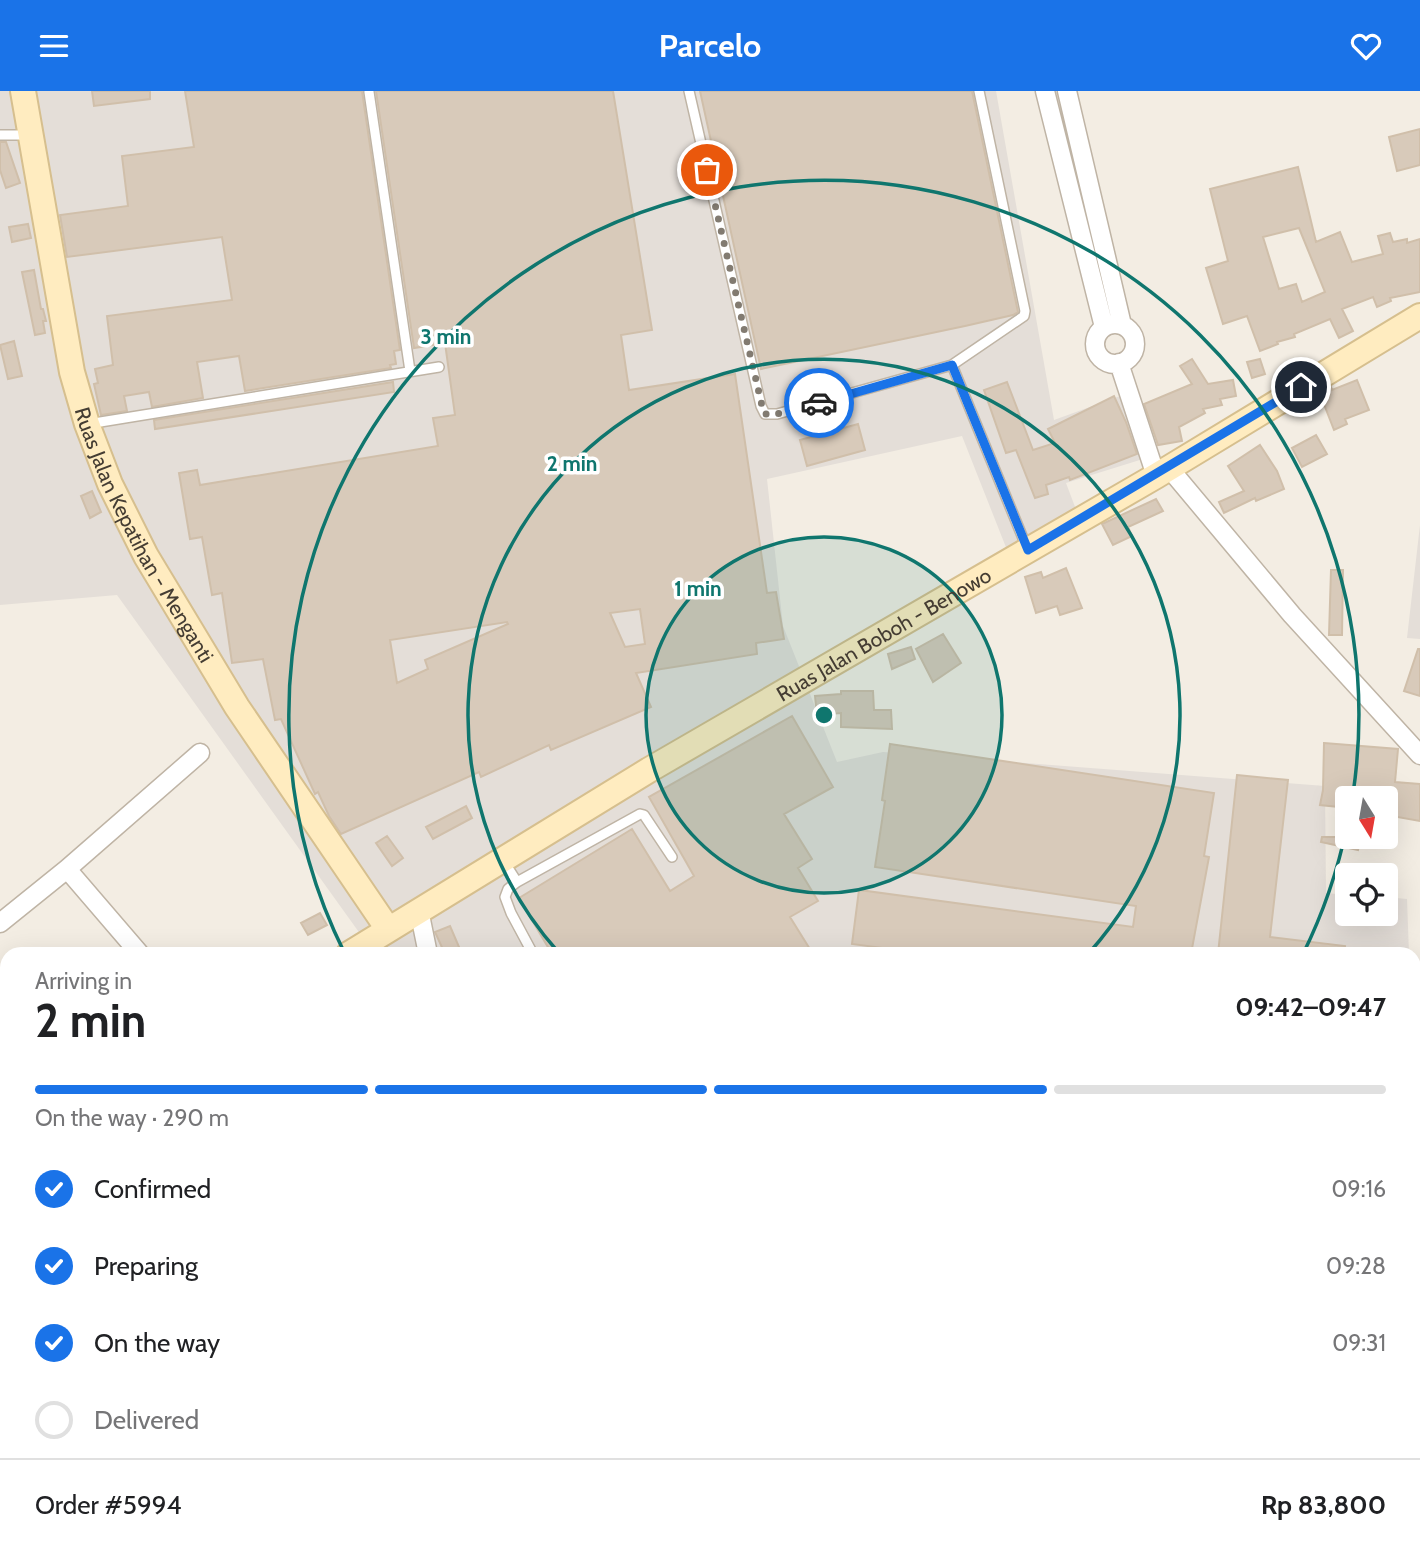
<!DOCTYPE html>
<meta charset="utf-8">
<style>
:root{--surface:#fff;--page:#f2f2f2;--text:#202124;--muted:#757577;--line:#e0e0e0;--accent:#1a73e8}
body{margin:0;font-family:Cabin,sans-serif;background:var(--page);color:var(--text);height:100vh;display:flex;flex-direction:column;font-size:26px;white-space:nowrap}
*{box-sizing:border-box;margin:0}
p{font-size:23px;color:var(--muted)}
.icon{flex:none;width:38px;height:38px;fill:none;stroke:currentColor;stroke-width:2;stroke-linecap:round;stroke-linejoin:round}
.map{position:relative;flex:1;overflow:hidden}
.sheet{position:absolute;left:0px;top:856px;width:1421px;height:618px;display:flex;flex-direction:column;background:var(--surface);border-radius:21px 21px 0 0;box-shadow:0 7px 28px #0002}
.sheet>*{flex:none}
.needle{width:46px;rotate:169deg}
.buttons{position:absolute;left:1335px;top:695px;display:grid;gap:14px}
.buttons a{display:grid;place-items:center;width:63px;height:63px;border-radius:7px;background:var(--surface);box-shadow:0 7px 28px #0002;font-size:35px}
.pin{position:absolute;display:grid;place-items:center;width:60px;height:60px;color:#fff;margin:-30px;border:4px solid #fff;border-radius:50%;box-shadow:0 2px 7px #0007}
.courier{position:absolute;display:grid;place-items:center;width:70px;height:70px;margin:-35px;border:5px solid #1a73e8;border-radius:50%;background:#fff;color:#222;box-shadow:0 2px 9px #0007}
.summary em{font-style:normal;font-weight:800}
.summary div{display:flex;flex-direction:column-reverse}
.summary{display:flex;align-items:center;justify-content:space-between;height:119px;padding:0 35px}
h1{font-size:46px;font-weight:800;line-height:52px}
.bar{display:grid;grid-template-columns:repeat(4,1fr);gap:10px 7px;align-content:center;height:84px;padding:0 35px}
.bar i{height:9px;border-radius:5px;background:var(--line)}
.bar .current{background:var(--accent)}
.bar p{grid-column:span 4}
.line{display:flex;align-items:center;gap:18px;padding:0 35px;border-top:2px solid var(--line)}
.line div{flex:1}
ol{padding:0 35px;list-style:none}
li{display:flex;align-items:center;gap:21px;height:77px}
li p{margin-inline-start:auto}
li .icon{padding:7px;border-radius:50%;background:var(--accent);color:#fff;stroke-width:4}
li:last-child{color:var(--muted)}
li i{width:38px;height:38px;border:4px solid var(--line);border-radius:50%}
header{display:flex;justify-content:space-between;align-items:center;height:91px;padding:0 35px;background:var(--accent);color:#fff;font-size:32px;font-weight:800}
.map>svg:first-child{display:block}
</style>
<header><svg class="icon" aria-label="menu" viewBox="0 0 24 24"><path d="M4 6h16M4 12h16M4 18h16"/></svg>Parcelo<svg class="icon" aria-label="heart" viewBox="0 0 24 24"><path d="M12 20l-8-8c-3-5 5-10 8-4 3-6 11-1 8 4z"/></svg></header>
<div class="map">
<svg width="1420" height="1473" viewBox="0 0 1420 1473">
<rect width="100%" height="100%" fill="#f3ede3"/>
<!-- residential -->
<path fill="#e7ded0" d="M292 1467H764V1473H293Z"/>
<!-- industrial -->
<path fill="#e4ded8" d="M0 0H996L1054 329 1120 305 1143 368 1066 392 1080 429 1011 469 962 345 767 388 783 535 837 671 883 661 1325 695 1326 802 1347 804 1348 822H1386V806L1407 808 1409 863H1379L1346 858V863H349L366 851 117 504 0 514Z
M1420 434V548L1407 547Z
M7 1080V1436L0 1435V1085Z"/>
<!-- building -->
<path fill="#d8caba" stroke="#d0bfaa" stroke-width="2" fill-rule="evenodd" d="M92 0H150V8L94 15Z
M185 0H362L400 259 394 260 396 273 390 274 391 277 245 300 239 265 197 271 203 307 152 316 149 301 124 305 127 320 101 324 94 293 98 292 95 278 113 274 107 225 232 209 222 146 67 166 60 124 128 115 122 65 194 56Z
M376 0H613L652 239 621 244 629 299 735 283 767 502 776 501 784 548 756 552 757 563 636 582 651 616 551 659 549 654 481 686 479 681 341 743 329 725 318 701 315 703 281 628 275 629 263 568 232 572 222 502 212 504 202 446 190 448 179 382 197 379 200 394 438 355 433 327 455 324 445 252 414 257ZM640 518 645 553 625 556 610 522ZM507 531 508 533 425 569 428 578 397 592 390 549Z
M700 0H972L1018 221 1013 224 965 235 761 278Z
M1420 38V74L1397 80 1389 46Z
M0 51H6L20 92 6 97 0 79Z
M1298 76 1316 151 1340 141 1352 171 1383 163 1378 145 1390 142 1393 151 1407 148V152L1420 148V201L1390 207 1391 210 1377 216 1373 206 1342 218 1353 240 1339 247 1330 228 1294 243 1295 246 1277 251 1278 253 1260 260 1247 225 1223 233 1206 177 1228 170 1210 98ZM1299 137 1325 201 1302 211 1296 193 1279 198 1263 146Z
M28 133 31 147 12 151 9 136Z
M34 179 41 218H43L46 230H43L45 242 35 244 22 181Z
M14 250 22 285 8 288 0 254Z
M1192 268 1208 293 1233 289 1236 305 1220 308 1222 314 1203 318 1205 322 1179 336 1182 350 1158 354 1144 313 1192 293 1180 275Z
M1260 268 1265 283 1252 287 1247 271Z
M1357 289 1369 319 1345 328 1347 333 1334 339 1320 303 1331 296 1332 299Z
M393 291 394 301 155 338 154 329Z
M1007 291 1033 359 1055 352 1048 338 1114 305 1126 331 1137 363 1070 389 1069 386 1046 394 1048 403 1035 407 1016 359 1006 362 984 299Z
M858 333 865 359 807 375 800 349Z
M1316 344 1327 363 1302 376 1292 357Z
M1260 354 1277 380 1284 398 1256 410 1255 407 1224 422 1219 411 1244 400 1228 375Z
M92 400 101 421 90 427 81 405Z
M1156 408 1163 420 1128 436 1132 445 1113 454 1102 433Z
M1066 477 1082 517 1060 524 1057 515 1036 522 1025 486 1041 481 1043 487Z
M1331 479H1343L1342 544H1329Z
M943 543 961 572 933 591 916 558Z
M911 556 915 568 892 578 888 563Z
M1418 558H1420V605L1404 600Z
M841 600H873L874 619H891L892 638 841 636V622L817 624 815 605 841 603Z
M792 625 833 696 784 723 812 768 798 777 818 810 790 826 813 863H552L519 807 632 738 670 800 694 785 649 706Z
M1324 652 1398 658 1395 691 1420 693V730L1386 724V707H1348V717L1320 714 1323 699Z
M890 653 1214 702 1204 765 1209 766 1191 863H927L852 853 859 799 1133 836 1136 815 875 776 885 710 882 709Z
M1237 684 1288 689 1270 846 1345 855 1344 863H1218Z
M466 715 472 727 433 748 426 736Z
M387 745 403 767 392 775 376 752Z
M1322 746H1361L1358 759 1321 751Z
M320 822 327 834 308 844 301 832Z
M450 835 462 863H445L435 841Z"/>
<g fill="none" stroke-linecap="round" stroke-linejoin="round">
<defs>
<path id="service" d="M689 0 761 315 765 323H777L952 274 1024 225 1025 220 979 0
M369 1 410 280
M0 44H29
M952 274 1027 457
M88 333 439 276
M503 769 517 791
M533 863 511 822 505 806 508 798 517 791 640 723 644 724 672 766
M0 1251 2 1263"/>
<path id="minor" d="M1045 0 1104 236
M1067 0 1122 234
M1095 253a20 20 0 1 1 40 0a20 20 0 1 1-40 0Z
M1119 272 1156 385
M1169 377 1292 524 1420 664
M419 819 428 863
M0 832 67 778
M140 863 67 778 200 662
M1414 1393 1420 1394
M376 1466 415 1473
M745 1473V1466"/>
<g id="secondary">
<path id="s1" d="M23 0 72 281 87 333 110 393 146 465 237 616 388 838"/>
<path id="s2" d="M349 863 649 679 1156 385 1420 225"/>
<path d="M0 1084 7 1080"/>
</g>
</defs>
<!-- service casing -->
<use href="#service" stroke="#bfb4a5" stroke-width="12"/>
<!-- minor casing -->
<use href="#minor" stroke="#bfb4a5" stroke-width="21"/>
<!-- secondary casing -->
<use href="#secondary" stroke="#d6bf8e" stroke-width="28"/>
<!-- service -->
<use href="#service" stroke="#fff" stroke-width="9"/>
<!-- minor -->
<use href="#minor" stroke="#fff" stroke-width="18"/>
<!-- secondary -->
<use href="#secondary" stroke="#ffecc0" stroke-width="24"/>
</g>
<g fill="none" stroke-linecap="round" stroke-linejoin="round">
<!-- done -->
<path stroke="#827b71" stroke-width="7" stroke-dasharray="0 12.6" d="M707 79 763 319 765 323H777L819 312"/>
<!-- route -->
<path stroke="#1a73e8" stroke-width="9" d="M819 312 952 274 1028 459 1301 296"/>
</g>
<!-- distance rings -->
<circle cx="824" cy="624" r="178" fill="#0f766e" fill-opacity=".12"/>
<g fill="none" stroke="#0f766e" stroke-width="3.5">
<circle cx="824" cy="624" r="178"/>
<path d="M559 862A356 356 0 1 1 1089 862"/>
<path d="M1347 735A535 535 0 0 1 1303 863M345 863A535 535 0 1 1 1353 703"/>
</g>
<g text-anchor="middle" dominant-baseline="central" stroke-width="7" stroke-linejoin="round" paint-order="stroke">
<!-- street labels -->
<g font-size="21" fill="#453d33" stroke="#fff">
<text stroke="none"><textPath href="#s1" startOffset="464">Ruas Jalan Kepatihan - Menganti</textPath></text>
<text stroke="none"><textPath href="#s2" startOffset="623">Ruas Jalan Boboh - Benowo</textPath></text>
</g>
</g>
<circle cx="824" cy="624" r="10" fill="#0f766e" stroke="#fff" stroke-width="3.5"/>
<g font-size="21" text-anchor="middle" font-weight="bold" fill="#0f766e" stroke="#fff" stroke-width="7" stroke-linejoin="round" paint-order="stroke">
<text x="446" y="253">3 min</text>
<text x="572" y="380">2 min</text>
<text x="698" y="505">1 min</text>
</g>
</svg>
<div class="buttons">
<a><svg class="needle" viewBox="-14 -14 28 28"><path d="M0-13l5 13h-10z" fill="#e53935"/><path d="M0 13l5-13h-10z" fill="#757577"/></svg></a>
<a><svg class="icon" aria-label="locate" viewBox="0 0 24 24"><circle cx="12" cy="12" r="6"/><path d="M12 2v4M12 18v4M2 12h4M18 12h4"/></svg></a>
</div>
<div class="pin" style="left:707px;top:79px;background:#ea580c"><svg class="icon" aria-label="bag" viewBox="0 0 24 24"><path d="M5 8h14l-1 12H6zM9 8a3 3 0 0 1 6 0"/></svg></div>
<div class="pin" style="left:1301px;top:296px;background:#1f2937"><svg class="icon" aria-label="home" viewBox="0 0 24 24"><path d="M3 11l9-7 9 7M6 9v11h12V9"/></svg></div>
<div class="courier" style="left:819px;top:312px"><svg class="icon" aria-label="car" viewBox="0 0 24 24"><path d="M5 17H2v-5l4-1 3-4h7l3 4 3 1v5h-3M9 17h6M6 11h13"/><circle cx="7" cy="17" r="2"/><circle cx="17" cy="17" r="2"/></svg></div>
<section class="sheet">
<div class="summary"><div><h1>2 min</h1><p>Arriving in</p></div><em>09:42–09:47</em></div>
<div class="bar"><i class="current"></i><i class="current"></i><i class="current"></i><i></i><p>On the way · 290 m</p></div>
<ol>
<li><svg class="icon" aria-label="check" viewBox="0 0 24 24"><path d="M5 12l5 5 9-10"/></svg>Confirmed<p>09:16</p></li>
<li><svg class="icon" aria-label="check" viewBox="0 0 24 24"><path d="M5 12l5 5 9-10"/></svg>Preparing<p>09:28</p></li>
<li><svg class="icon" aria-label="check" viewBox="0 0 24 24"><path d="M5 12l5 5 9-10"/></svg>On the way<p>09:31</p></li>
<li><i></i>Delivered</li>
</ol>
<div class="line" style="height:91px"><div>Order #5994</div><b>Rp 83,800</b></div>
</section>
</div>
